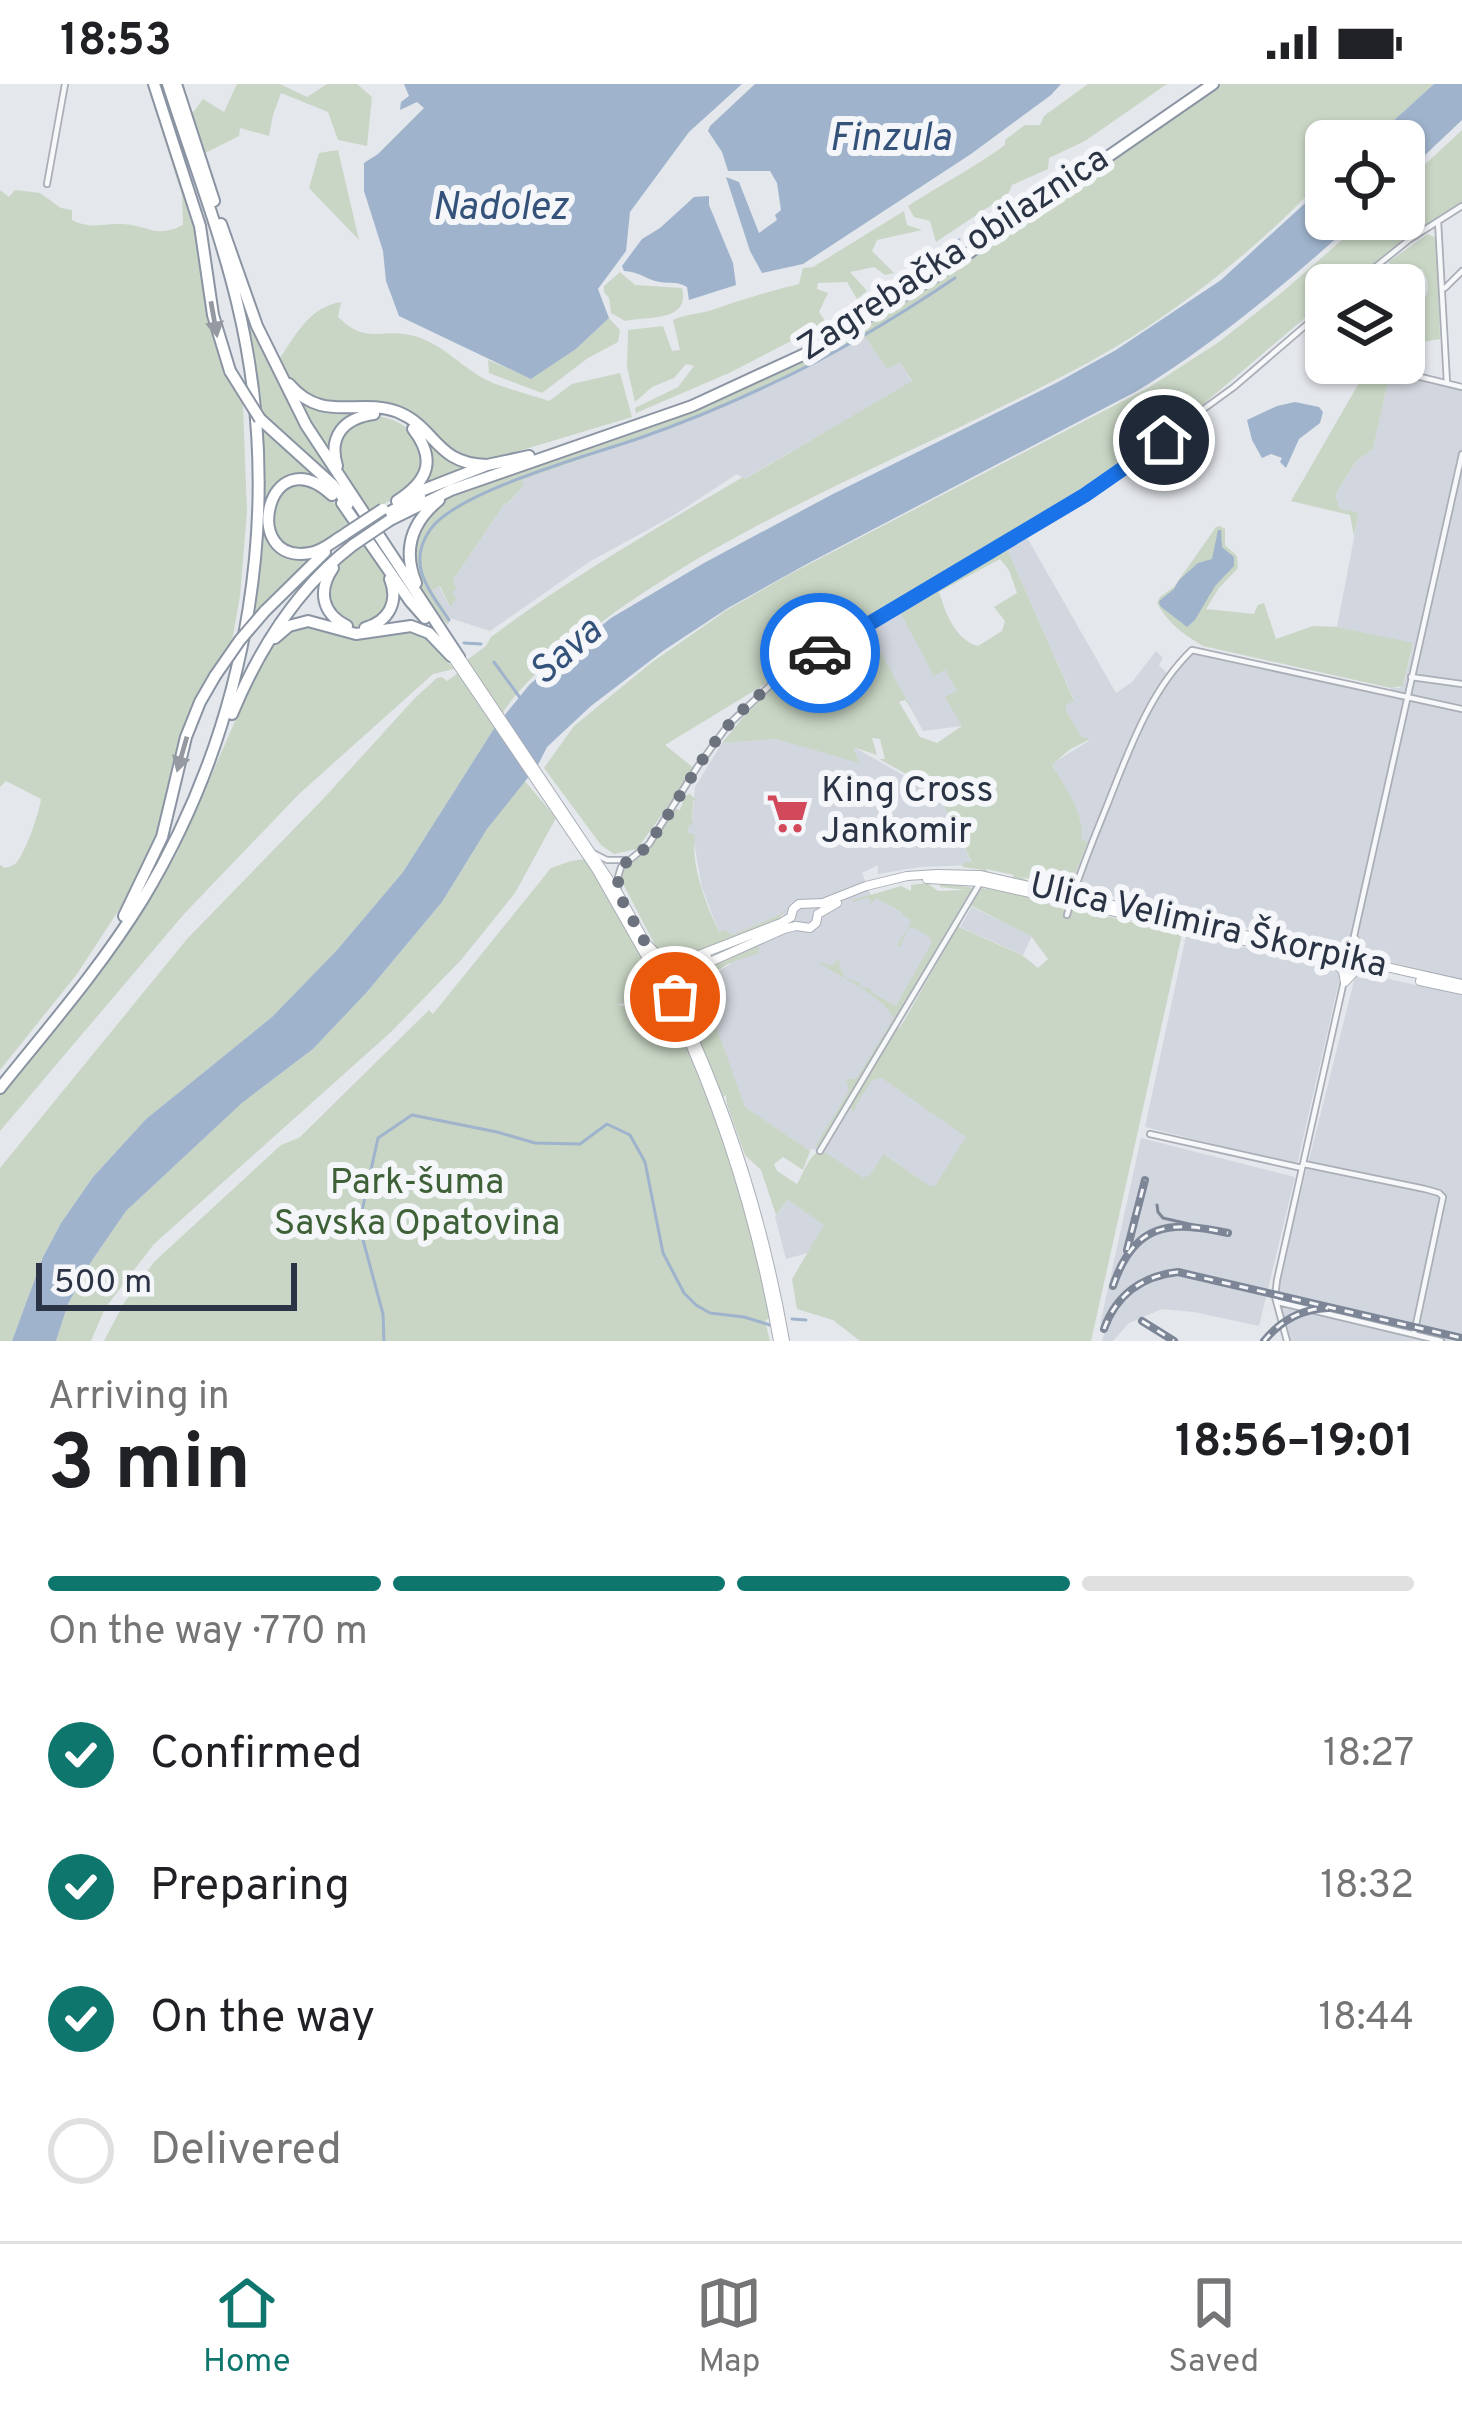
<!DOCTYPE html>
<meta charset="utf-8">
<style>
:root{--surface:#fff;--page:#f6f6f6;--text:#202124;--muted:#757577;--line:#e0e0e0;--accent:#0f766e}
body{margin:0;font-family:Overpass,sans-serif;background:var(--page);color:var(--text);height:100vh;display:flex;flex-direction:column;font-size:45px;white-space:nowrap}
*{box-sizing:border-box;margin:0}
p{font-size:39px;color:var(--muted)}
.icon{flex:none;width:66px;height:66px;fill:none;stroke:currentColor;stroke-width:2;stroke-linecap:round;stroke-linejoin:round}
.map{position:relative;height:1257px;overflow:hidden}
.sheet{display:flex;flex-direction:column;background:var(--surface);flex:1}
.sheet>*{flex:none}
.buttons{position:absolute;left:1305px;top:36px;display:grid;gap:24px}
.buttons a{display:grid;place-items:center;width:120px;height:120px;border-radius:18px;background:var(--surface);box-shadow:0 3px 9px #0004;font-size:60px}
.scale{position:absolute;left:36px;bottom:30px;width:261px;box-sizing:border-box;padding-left:12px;border:6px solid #2b3445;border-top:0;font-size:33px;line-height:42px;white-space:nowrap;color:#2b3445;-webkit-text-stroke:9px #f4f6f9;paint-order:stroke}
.pin{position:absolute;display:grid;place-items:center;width:102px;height:102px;color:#fff;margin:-51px;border:6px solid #fff;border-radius:50%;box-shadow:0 3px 12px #0007}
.courier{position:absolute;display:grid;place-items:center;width:120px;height:120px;margin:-60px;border:9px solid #1a73e8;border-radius:50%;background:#fff;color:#222;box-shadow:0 3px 15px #0007}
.headline em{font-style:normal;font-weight:700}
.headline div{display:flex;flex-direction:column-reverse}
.headline{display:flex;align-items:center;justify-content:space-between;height:204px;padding:0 48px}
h1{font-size:78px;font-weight:700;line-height:90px}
.bar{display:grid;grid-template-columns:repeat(4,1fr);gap:18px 12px;align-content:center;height:144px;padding:0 48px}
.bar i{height:15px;border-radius:9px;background:var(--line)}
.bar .active{background:var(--accent)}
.bar p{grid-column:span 4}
ol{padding:0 48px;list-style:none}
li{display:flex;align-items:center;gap:36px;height:132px}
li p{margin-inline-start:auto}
li .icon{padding:12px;border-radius:50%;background:var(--accent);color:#fff;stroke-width:4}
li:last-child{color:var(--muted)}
li i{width:66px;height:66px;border:6px solid var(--line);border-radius:50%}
.status{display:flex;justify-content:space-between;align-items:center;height:84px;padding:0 60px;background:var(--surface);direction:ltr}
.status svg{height:33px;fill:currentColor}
.menu{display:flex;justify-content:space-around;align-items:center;height:168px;border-top:3px solid var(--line);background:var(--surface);font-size:33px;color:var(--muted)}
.menu a{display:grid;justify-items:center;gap:6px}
.menu .active{color:var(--accent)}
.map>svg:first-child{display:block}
</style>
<div class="status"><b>18:53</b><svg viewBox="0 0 49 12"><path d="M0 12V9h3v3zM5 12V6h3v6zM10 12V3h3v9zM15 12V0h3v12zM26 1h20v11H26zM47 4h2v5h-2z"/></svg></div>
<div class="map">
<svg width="1462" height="1257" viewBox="0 0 1462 1257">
<rect width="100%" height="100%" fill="#e4e7ec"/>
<!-- built -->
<path fill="#d2d6de" d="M864 251 887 284 900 278 912 298 744 395 737 390 671 433 589 478 490 547 450 534 432 506 439 502 449 522 453 496 505 419 508 420 523 402 521 396 674 342 777 297Z
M1390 288 1462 305V895L1070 802 1088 759 1081 756 1080 734 1052 680 1090 656 1082 653 1066 627 1065 621 1074 616 1006 463 1025 450 1116 609 1132 598 1156 567 1163 574 1159 581 1170 592 1186 568 1389 613 1391 604H1400L1404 600 1413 560 1337 543 1358 433 1356 428 1340 425 1335 411 1356 377 1373 365Z
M899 526 935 591 945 586 957 607 962 642 923 647 868 545Z
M776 655 858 678 852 662 908 694 932 698 973 781 920 783 878 790V781L862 789 870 810 943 853 866 982 967 1053 935 1107 886 1071 865 1103 814 1065 807 1066 745 1023 706 919 704 902 708 893 731 880 722 858 782 833 784 829 732 851 719 848 702 804 693 753 688 750 689 740H692L695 703 722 659Z
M972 823 1032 852 1023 871 960 843Z
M1186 852 1333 881 1339 886 1340 893 1297 1081 1145 1043Z
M1361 889 1462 911V1257H1291L1276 1207 1355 893Z
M1141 1054 1295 1093 1259 1242 1194 1228 1162 1225 1129 1239 1113 1257H1102L1106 1243 1100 1241Z
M788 1116 825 1141 808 1169 786 1175 775 1133Z"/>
<!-- green -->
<path fill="#c9d6c5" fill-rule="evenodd" d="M147 0H151L200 156 212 251 224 288 243 321 247 428 240 512 232 557 208 594 181 655 160 746 137 798 77 890 0 986V781L5 784C8 783 12 782 15 780 24 773 40 727 41 715L6 697 0 703V106L9 113 15 106 40 109 61 124 72 126V136C91 146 103 139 122 140 148 141 155 155 183 141L182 111Z
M237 0H280L307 13 327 0H357L372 13 367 62 338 56 328 28 281 9 273 31 269 52 240 44 239 52 205 69 191 31 203 15 224 28Z
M1088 0H1167L1085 57 1049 74 1048 85 1012 101 1008 110 936 158 930 137 914 133 908 122C940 101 974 84 1005 61V56L1025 41H1040L1044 32Z
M1221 0H1434L1371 57H1326V92C1258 164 1178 229 1091 277 926 367 746 429 595 543 560 569 526 593 502 630L467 576 486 562 491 553C571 493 657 444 743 393L745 395 912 297 900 278 887 285 864 251 777 297 674 342 522 396 524 401 507 420 505 419 453 496 456 504 452 509 457 514 450 523 440 502 432 506 450 534 448 541C415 507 415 494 414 448L445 414 463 406 672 335 758 298 852 249 922 206Z
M1462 46V121L1344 201H1326V216L1187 334 1105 393 665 661 695 685 637 765 614 770 601 761 544 684 574 642 651 579 727 526 792 489 1148 304 1219 258 1280 210 1366 135H1404V100Z
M338 66 359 156 309 104 319 69Z
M904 127 907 141 922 146 877 156 872 167 894 189 885 191 874 183 850 188 867 207 857 215 847 198 818 199 817 205 828 209 819 228 826 239 729 289 636 329 635 324 678 303 694 282 686 280 674 294 652 303 635 318 627 283 628 246 663 242 672 267 680 266 673 236C686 230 699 230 712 226 741 216 769 207 799 200L803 184 813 183Z
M1428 150 1436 154 1440 255 1404 261C1404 254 1401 246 1404 240 1412 218 1440 218 1422 185L1397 184 1388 178Z
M233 187 250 233 361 434 352 420 260 329Z
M620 188 635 201 682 204C691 239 645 232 625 237L611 229 609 214 604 208V202Z
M341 218 338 233C367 261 378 244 410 251 443 258 464 287 493 299 511 306 531 311 549 317L572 300 620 289 632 333 486 377 456 372 412 333 314 317 289 297 278 277C295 252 309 223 341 218Z
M609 234 620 246 618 258 588 274 542 309 489 289 488 276 532 294 576 265Z
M1379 287 1390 288 1373 365 1356 377 1335 411 1340 425 1357 428 1358 433 1354 452 1350 431 1291 417 1359 299 1368 289Z
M292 308C321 337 356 319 391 329 427 339 432 376 477 383L416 406C472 342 333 284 331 373Z
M377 332C395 335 408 341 418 357 439 394 394 414 368 429L339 383 336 363 350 339Z
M261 344 325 402 304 394 265 421 264 440 282 466H323L252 534 262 443Z
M296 399 324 406 352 441C323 459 305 479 274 451L273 415Z
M1220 442 1225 445V461L1237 472 1238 484 1219 504 1206 525 1254 530 1258 521 1264 519 1276 555 1313 542 1337 543 1413 559 1403 602 1391 604 1203 562C1184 550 1169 541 1157 519L1160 513 1174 503 1216 443Z
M365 458 389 494 390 522C357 549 350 553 326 513L335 483Z
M1001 464 1008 467 1074 617 1066 621V627L1082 653 1090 655 1069 666 1052 681C1065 703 1086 730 1081 756L1088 758 1070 802 1066 804 1070 806 1062 805V802H1059V805L1035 799 1034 796 1022 793 1028 797H1026L1012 793 1014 791 986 785 988 789 963 787 984 786 962 783 964 779 972 778 932 698 934 694 911 686 910 692 879 675H885L880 655 872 654 877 671 853 663 859 679 776 655 722 659 745 631 777 601 868 545 911 624 905 616 899 618 920 653 937 659 962 642 945 613 957 607 945 586 934 592 899 526ZM1000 475 1009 486 1017 509 994 523 1005 537 1002 547 978 562C956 557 945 528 939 508Z
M309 540 345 551 398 544 424 548 454 585 433 590 299 710 184 830 0 1047V1011L71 923 137 833 177 769 251 601 269 567 285 547Z
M458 589 495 643 403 788 337 866 272 933 146 1035 93 1093 61 1139 43 1173 12 1257H0V1084L187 855 324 714 415 614 437 594 442 593 447 597Z
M524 696 556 734 515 809 461 876 391 948 154 1160 105 1224 91 1257H56L68 1220 91 1178 126 1127 242 1019 313 965 367 908 442 818 487 745Z
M690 710 696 716 693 717 692 738 695 739 689 741 688 749 695 751C690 781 707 822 719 848L725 846 732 851 779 831 786 826 777 837 679 875H670L658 867 620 794 625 782 646 767 676 725 680 726 685 712Z
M586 775 612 817 654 894 638 902 629 918 617 921 629 923C637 960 668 932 684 959 697 980 704 1005 712 1028 737 1095 756 1163 770 1233L765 1237 770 1257H104L124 1219 154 1178 281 1061 299 1054 429 926 433 930 551 784 571 777Z
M927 799 938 807 966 806 940 803 939 799 975 804 902 926H900L895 938H892L894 940 846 1020H843L845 1021 818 1066 816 1061 849 1007 846 995H856L894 934C878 909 841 893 816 877L833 882 837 876 839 877 840 884 846 894 860 899 859 901 865 905 867 903 872 906 871 908 896 922 932 858 931 854 913 843 908 845 900 863 896 860H898L911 839 909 834 903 831 902 832 901 828 876 814 867 824 871 817 867 814 854 818 853 816 901 802 911 807V801Z
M982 804 1056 818 1055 820 1065 825V830L1069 831 1071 826 1076 825 1182 850 1091 1257H860L833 1236 797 1225 792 1195 824 1141 788 1116 776 1131 761 1086 745 1071 727 1021 726 1011 722 1014 680 915 682 898 695 888 753 862 760 864 758 870C736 876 707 884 704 909L745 1023 810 1067 803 1086 783 1073 774 1080 777 1087 797 1100C804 1089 810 1067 823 1067L863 1094 870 1091 884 1070 929 1102H935L966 1053 882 994 872 996 858 1017 854 1028 849 1022 870 988H872L871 986 876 977H879L877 976 886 960H889L888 958 897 942 899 944 904 937 960 838 962 836 959 843 1022 871 1038 884 1048 875 1031 852 972 822 966 828Z"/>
<!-- water -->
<path fill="#9fb4cc" d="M404 0H742L689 48 630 128 626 167 598 205 609 234 576 265 531 295 399 232 386 197 383 167 364 107V79L378 70 424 24 417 18 400 26 401 18 409 12Z
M755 0H1061L1051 11 971 70 803 180 762 189 750 167 726 93 739 98 759 149 777 136 775 131 781 126 777 99 770 87H728L722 68 708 47 710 42Z
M1434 0H1462V36L1404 91V57H1371Z
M1326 100V135H1358C1288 198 1217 258 1137 307L805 481 728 524 663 567 591 622 547 663 538 681 487 745 442 818 367 908 313 965 242 1019 126 1127 91 1178 68 1220 56 1257H12L43 1173 61 1139 93 1093 146 1035 272 933 337 866 403 788 495 643 530 600 611 534 704 479 831 411 1058 298 1116 266 1221 196Z
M709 112V121L733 179 736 201 689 216 687 203C677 197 672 200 660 198 647 196 638 187 624 187L622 182 642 155 660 144 694 113Z
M1295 318 1319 323 1323 328 1320 339 1299 355 1286 384 1280 378 1282 374 1271 370 1262 374 1252 356 1247 336 1277 322Z
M1218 446H1221L1222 463 1234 473V482L1215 502 1195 536 1187 543 1160 522 1159 517 1174 505 1179 496 1198 479 1212 475Z"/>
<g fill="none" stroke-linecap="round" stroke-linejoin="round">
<!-- stream -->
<path stroke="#9fb4cc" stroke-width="3" d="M915 186 959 156
M449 536C429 506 406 480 430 446 455 408 590 371 637 355 683 339 729 320 773 299 836 270 897 233 955 194
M464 559 481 560
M494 578 521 615
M792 1235 806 1236
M384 1257 383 1230 359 1141 378 1054 412 1031 497 1048 535 1059 580 1060 607 1040 630 1051 645 1078 663 1169 684 1209 696 1221 710 1229 744 1233 770 1241"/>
<defs>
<path id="street" d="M47 100 65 0
M1438 137 1447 299
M1353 201 1410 155 1462 122
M1445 204 1462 187
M1396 287 1462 303
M1411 593 1462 600
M593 769 607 776H627
M618 808V793L621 783 649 760 698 682 728 641 775 597 1085 411 1234 303 1326 224
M1067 831C1077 794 1092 759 1106 724 1128 669 1149 607 1192 566L1462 625
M1150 1050 1302 1084
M820 1067 980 799
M1304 1080 1425 1105 1439 1109 1443 1113 1414 1250
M1278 1218 1441 1257
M1287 1257 1275 1213 1277 1196 1462 370"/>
<path id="secondary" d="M460 573 618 809 663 890
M454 576 596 785 657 892
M927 795 981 798 1347 880
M818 830 837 819
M647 860 663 876 681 878 781 839 791 833 793 825 799 820 823 819 866 802 907 792 937 790 980 791 1462 900
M1341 872 1355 856 1358 867 1366 876
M1334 878 1343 887 1345 898 1355 887 1367 884
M665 894C723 1008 763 1131 785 1257
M660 896C717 1009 756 1132 778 1257
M1420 897 1462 906
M678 914 679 899 690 887 784 845 796 842 810 844 816 839 818 830
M655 941 667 930 666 914
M685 956 673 945 639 938C611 900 681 884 707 873"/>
<path id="highway" d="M154 0 200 142 213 231 230 287
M176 0 214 117
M221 140 257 242 306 341 459 573
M289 300C323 340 358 313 398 328 437 344 435 380 487 381
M260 335 333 401 348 420
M337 382C328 352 344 334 374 330
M413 410 487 381 529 372
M332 411C267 351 239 482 310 469 323 467 333 457 344 451
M397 417C428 397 437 376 413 345
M342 419 410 517 425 534
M386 430 420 412
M390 436 451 406 692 322 807 269 931 195 1213 0
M333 484C318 506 321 529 347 542
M416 499C402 465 412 438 439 416
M265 527 325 468
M365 544C389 537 399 518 390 495
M275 554 289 542 308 537 356 550 411 542 429 549 451 572
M232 630C259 565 297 504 353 461
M124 832 162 753 186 653 200 618 215 592
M0 1004C49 943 102 882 143 815 250 637 286 420 237 218 219 144 191 72 168 0"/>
</defs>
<!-- street casing -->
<use href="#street" stroke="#a9aeb7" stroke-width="8"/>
<!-- secondary casing -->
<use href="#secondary" stroke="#a9aeb7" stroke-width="10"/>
<!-- highway casing -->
<use href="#highway" stroke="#8b94a3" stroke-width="14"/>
<!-- street -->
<use href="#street" stroke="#f7f8fa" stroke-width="4.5"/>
<!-- secondary -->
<use href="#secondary" stroke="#fff" stroke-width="8"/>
<!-- highway -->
<use href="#highway" stroke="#fff" stroke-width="10"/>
<!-- tram -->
<path stroke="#7d8696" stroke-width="3" d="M1157 1121 1158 1128 1163 1134 1202 1143"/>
<defs>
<path id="rail" d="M1127 1166 1145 1096
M1113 1202C1134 1139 1169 1136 1228 1149
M1142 1237 1174 1257
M1104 1245C1116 1211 1142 1192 1178 1188L1462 1254
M1264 1257C1281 1236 1301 1225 1328 1224"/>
</defs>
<!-- rail casing -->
<use href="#rail" stroke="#7d8696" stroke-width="8"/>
<!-- rail -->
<use href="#rail" stroke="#f4f6f9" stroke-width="3" stroke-dasharray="9" stroke-linecap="butt"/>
<defs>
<path id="secondary-bridge" d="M663 890 665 894
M657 892 660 896"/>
<path id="highway-bridge" d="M230 287 260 335
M345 450 383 425
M353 461 390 436
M215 592 240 556 265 527"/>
</defs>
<!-- secondary-bridge casing -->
<use href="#secondary-bridge" stroke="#a9aeb7" stroke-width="10" stroke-linecap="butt"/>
<!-- highway-bridge casing -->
<use href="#highway-bridge" stroke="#8b94a3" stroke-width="14" stroke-linecap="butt"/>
<!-- secondary-bridge -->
<use href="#secondary-bridge" stroke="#fff" stroke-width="8"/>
<!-- highway-bridge -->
<use href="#highway-bridge" stroke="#fff" stroke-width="10"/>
</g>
<!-- one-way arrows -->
<defs><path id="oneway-solid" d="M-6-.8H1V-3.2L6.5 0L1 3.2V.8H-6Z" transform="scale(3)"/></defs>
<g fill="#959aa2">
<use href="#oneway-solid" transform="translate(214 235) rotate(80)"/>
<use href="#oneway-solid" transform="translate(182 670) rotate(106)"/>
</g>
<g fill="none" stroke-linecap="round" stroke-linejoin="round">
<!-- done -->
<path stroke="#6c737f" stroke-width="12" stroke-dasharray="0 21.6" d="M675 913 618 809C617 769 631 784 649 759 673 726 691 690 715 658 743 619 780 593 820 569"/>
<!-- route -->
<path stroke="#1a73e8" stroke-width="15" d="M820 569 1085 411 1164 356"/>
</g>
<!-- icons -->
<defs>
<symbol id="supermarket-bare" viewBox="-9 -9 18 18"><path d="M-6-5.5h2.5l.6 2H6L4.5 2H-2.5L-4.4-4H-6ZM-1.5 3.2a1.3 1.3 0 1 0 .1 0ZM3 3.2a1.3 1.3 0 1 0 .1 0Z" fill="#d1495b" stroke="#f4f6f9" stroke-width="2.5" paint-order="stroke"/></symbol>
</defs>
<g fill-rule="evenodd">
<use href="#supermarket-bare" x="758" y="700" width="59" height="59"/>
</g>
<g text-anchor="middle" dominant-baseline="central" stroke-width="12" stroke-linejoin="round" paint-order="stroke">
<!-- street labels -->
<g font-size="36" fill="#2b3445" stroke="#f4f6f9">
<text transform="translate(954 171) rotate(-33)">Zagrebačka obilaznica</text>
<text transform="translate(1208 843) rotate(13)">Ulica Velimira Škorpika</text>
</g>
<!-- poi labels -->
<g font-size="36" fill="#2b3445" stroke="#f4f6f9" text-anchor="start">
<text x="821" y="708">King Cross<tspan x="821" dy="41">Jankomir</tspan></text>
</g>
<!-- park labels -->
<g font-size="36" fill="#3f6138" stroke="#f4f6f9">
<text x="417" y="1100">Park-šuma<tspan x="417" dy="41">Savska Opatovina</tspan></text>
</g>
<!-- water labels -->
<g font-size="39" font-style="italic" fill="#34527a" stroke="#f4f6f9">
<text x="890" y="56">Finzula</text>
<text x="500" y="125">Nadolez</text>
<text transform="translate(567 569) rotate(-41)">Sava</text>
</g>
</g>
</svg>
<div class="buttons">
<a><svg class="icon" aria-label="locate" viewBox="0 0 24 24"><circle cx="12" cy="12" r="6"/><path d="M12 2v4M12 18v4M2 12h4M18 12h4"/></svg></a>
<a><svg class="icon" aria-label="layers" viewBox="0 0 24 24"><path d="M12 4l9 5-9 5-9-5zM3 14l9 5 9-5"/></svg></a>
</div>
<div class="scale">500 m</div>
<div class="pin" style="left:675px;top:913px;background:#ea580c"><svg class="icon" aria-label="bag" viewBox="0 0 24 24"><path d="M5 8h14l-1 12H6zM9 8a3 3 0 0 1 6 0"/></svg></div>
<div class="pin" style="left:1164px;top:356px;background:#1f2937"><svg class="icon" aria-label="home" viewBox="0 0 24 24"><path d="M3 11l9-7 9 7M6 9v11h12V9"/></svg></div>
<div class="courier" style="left:820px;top:569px"><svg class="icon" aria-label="car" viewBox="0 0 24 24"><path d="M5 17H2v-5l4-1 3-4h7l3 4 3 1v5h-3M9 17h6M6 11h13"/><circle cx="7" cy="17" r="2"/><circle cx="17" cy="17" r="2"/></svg></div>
</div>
<section class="sheet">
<div class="headline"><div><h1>3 min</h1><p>Arriving in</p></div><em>18:56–19:01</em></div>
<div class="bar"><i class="active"></i><i class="active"></i><i class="active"></i><i></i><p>On the way · 770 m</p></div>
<ol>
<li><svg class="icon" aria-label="check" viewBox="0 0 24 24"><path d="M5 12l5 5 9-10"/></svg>Confirmed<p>18:27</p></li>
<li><svg class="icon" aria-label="check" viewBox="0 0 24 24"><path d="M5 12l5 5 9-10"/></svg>Preparing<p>18:32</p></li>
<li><svg class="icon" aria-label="check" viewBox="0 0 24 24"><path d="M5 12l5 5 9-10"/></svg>On the way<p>18:44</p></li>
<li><i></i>Delivered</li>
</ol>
</section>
<nav class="menu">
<a class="active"><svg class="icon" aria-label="home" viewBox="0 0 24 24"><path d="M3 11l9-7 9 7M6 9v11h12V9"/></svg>Home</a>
<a><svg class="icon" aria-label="map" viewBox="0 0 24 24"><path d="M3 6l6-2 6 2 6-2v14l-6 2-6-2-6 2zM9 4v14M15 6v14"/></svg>Map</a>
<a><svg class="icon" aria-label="saved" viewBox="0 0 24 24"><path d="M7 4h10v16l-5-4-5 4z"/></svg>Saved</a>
</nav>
